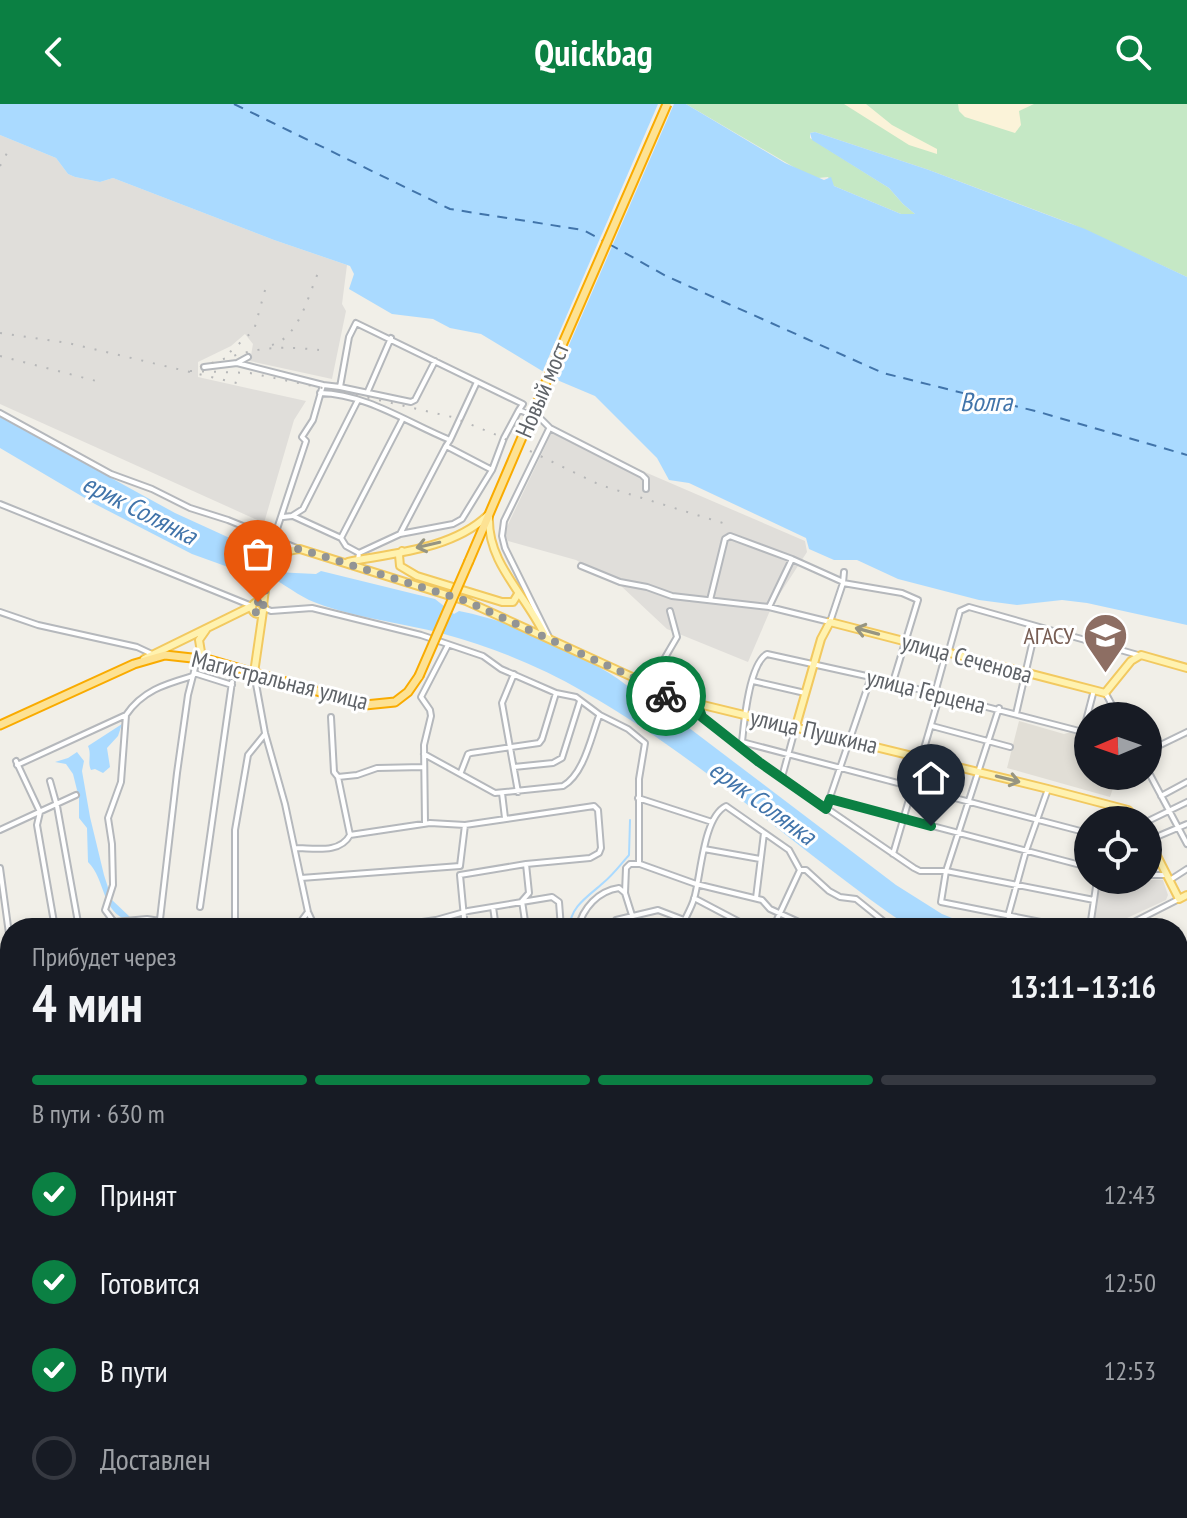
<!DOCTYPE html>
<html lang="ru">
<meta charset="utf-8">
<style>
:root{--surface:#171b24;--page:#242831;--text:#f1f3f6;--muted:#9ea1a6;--line:#363941;--accent:#0b8043}
body{margin:0;font-family:"PT Sans Narrow",sans-serif;background:var(--page);color:var(--text);height:100vh;display:flex;flex-direction:column;font-size:30px;white-space:nowrap}
*{box-sizing:border-box;margin:0}
p{font-size:26px;color:var(--muted)}
.icon{flex:none;width:44px;height:44px;fill:none;stroke:currentColor;stroke-width:2;stroke-linecap:round;stroke-linejoin:round}
.map{position:relative;flex:1;overflow:hidden}
.details{position:absolute;left:0px;top:814px;width:1188px;height:600px;display:flex;flex-direction:column;background:var(--surface);border-radius:32px 32px 0 0;box-shadow:0 4px 12px #0003}
.details>*{flex:none}
.needle{width:52px;rotate:268deg}
.buttons{position:absolute;left:1074px;top:598px;display:grid;gap:16px}
.buttons a{display:grid;place-items:center;width:88px;height:88px;border-radius:50%;background:var(--surface);box-shadow:0 4px 12px #0003;font-size:40px}
.pin{position:absolute;display:grid;place-items:center;width:68px;height:68px;color:#fff;margin:-82px -34px;border-radius:50% 50% 50% 0;rotate:-45deg;box-shadow:0 0 8px #0007}
.pin .icon{rotate:45deg}
.courier{position:absolute;display:grid;place-items:center;width:80px;height:80px;margin:-40px;border:6px solid #0b8043;border-radius:50%;background:#fff;color:#222;box-shadow:0 2px 10px #0007}
.headline em{font-style:normal;font-weight:700}
.headline div{display:flex;flex-direction:column-reverse}
.headline{display:flex;align-items:center;justify-content:space-between;height:136px;padding:0 32px}
h1{font-size:52px;font-weight:700;line-height:60px}
.bar{display:grid;grid-template-columns:repeat(4,1fr);gap:12px 8px;align-content:center;height:96px;padding:0 32px}
.bar i{height:10px;border-radius:6px;background:var(--line)}
.bar .on{background:var(--accent)}
.bar p{grid-column:span 4}
ol{padding:0 32px;list-style:none}
li{display:flex;align-items:center;gap:24px;height:88px}
li p{margin-inline-start:auto}
li .icon{padding:8px;border-radius:50%;background:var(--accent);color:#fff;stroke-width:4}
li:last-child{color:var(--muted)}
li i{width:44px;height:44px;border:4px solid var(--line);border-radius:50%}
header{display:flex;justify-content:space-between;align-items:center;height:104px;padding:0 32px;background:var(--accent);color:#fff;font-size:36px;font-weight:700}
.map>svg:first-child{display:block}
</style>
<header><svg class="icon" aria-label="back" viewBox="0 0 24 24"><path d="M15 5l-7 7 7 7"/></svg>Quickbag<svg class="icon" aria-label="search" viewBox="0 0 24 24"><circle cx="10" cy="10" r="6"/><path d="M15 15l6 6"/></svg></header>
<div class="map">
<svg width="1187" height="1414" viewBox="0 0 1187 1414">
<rect width="100%" height="100%" fill="#f1efe8"/>
<!-- industrial -->
<path fill="#e0deda" d="M0 31 56 54 68 70 75 73 100 78 113 74 274 136 347 161 342 200 346 207 332 275 250 257 253 240 245 230 231 242 198 258V273L306 297 294 316 264 419 0 300Z
M552 328 805 437 807 448 772 502 748 558 667 525 620 481 576 456 508 437 504 429Z
M1100 776H1163L1168 791 1166 796 1114 820 1094 817Z"/>
<!-- education -->
<path fill="#e1ded6" d="M1088 616V672H1117L1110 693 1007 664 1019 617 1064 630 1071 628 1083 631Z"/>
<!-- green -->
<path fill="#c5e8c5" d="M686 0H1187V173L1072 120 929 66 815 28 810 29V34L889 84 903 100 915 110 912 112 901 110 834 82 828 73 818 74 802 68Z
M547 1404H667V1410L663 1411 662 1414H550Z"/>
<!-- sand -->
<path fill="#fbf3d9" d="M844 0H866L892 21 937 45V50L909 41Z
M958 0H1034L1019 7 1021 21 1015 29 965 13 959 7Z"/>
<!-- water -->
<path fill="#aadaff" d="M0 0H686L785 59 824 76 831 73 834 82 901 110H915L903 100 889 84 812 36 810 29 815 28 929 66 1085 125 1187 173V521L1087 499 1062 496 1017 501 979 496 898 475 857 456H834L809 445 806 434 689 379 669 376 657 354 595 292 557 276 481 230 450 224 433 215 392 210 349 185 354 170 350 162 274 136 113 74 100 78 75 73 68 70 56 54 0 31Z
M0 313 175 409 258 447 264 452 265 463 275 468 316 470 321 467 435 495 454 510 459 507C514 518 562 540 609 569 631 583 649 600 672 611L896 781 942 810 977 824H914L908 822C799 748 699 652 584 588 541 563 492 543 444 530 400 518 352 514 309 496 293 488 279 476 262 469L253 472 192 450 95 400 0 344Z
M122 620 118 632 107 644 110 663 103 669 95 665 91 666C87 658 92 651 88 642Z
M77 648 84 657 82 667 90 713 104 771 112 796 130 813 129 817C101 808 106 776 88 758L87 724 79 714V694L73 670 66 660 55 658 68 654Z"/>
<!-- pier -->
<path fill="#f1efe8" d="M658 0H674L553 278 541 271Z"/>
<g fill="none" stroke-linecap="round" stroke-linejoin="round">
<!-- stream -->
<path stroke="#aadaff" stroke-width="2" d="M570 824C569 803 590 791 603 779 613 771 621 760 629 751L630 716"/>
<!-- ferry -->
<path stroke="#4174aa" stroke-width="2" stroke-dasharray="10 8" stroke-linecap="butt" d="M234 0 450 105 583 126 604 137
M609 140 666 172 883 269 1039 308 1187 351"/>
<defs>
<path id="minor" d="M237 259 248 253
M204 263 237 259 323 281 313 316 302 333 306 337 274 434
M323 281 340 283 349 233 356 219 523 300 519 306 540 314 550 324 642 371 646 375V385
M340 283 411 298 415 296 435 257
M368 287 391 234
M320 289C367 290 408 319 450 336L446 342 492 366
M0 309 111 370 152 385 190 404 228 416 299 445
M450 336 477 278
M0 400 252 502
M293 412 341 434 346 442 359 449
M283 413 292 412 303 405 358 296
M400 430 453 420 462 415 492 366 504 334 519 306
M341 434 402 316
M275 436 280 442 281 451
M358 456 359 449 400 430 446 342
M581 462 620 478 647 483 672 492 769 503 830 518 843 479 844 468
M843 479 902 489 918 496 893 578
M710 496 725 435 730 432 792 455 841 477
M769 503 792 455
M264 504 271 507 312 504 421 531 483 552 501 565 556 589 576 593 600 611 628 625 645 639 639 675V760H630L626 764 625 789 636 824
M0 508 38 521 137 543 152 550
M549 533 505 444 502 432 504 417 549 325
M948 550 960 507 969 503 1138 551
M194 569 232 581
M254 569 265 629 285 700 308 808 315 823
M514 570 502 599 518 688
M753 577 805 589
M649 581 677 533 670 507
M935 589 946 549
M1106 590 1118 612
M697 599 700 611 759 658 914 764 920 767H946L1094 796
M999 604 946 767 941 798 1066 823 1101 824
M1016 610 1036 523
M126 611 121 678 108 714 112 740 113 781 105 806 114 818 147 815 160 817
M331 613 334 668 338 673 350 731
M932 622 1010 643
M742 638 1088 729
M738 641 742 638C744 618 749 560 767 550L871 573 1083 628 1094 586
M1148 647 1187 628
M424 650 495 689 563 682C584 670 591 633 599 612
M16 657 40 708 37 721 55 824
M17 661 126 611C143 586 166 580 193 572
M514 663 553 659 562 654 580 597
M1148 667 1187 740
M461 668 468 650 471 649 539 639 542 635 556 589
M338 673 357 671 377 664 423 663
M782 673 796 622
M50 677 57 702 79 824
M502 689 505 714
M1161 692 1187 678
M638 694 712 718
M830 695 1088 763
M826 705 871 573
M1114 716 1116 703
M1148 717 1187 698
M425 719 424 641 431 612 430 606 421 593 448 541
M0 726 76 691
M350 731 430 719 465 721 594 702 598 706 601 744 599 749 590 754 526 760 460 771
M1149 736 1187 720
M295 744C314 744 340 750 350 731
M704 745 760 755
M893 750 940 590
M526 760 529 789 522 797 526 824
M640 760 696 780 762 796 770 805 812 824
M460 762 465 721
M0 764 10 837
M460 771 465 824
M1148 771H1165
M301 774 460 762
M1170 776 1187 765
M694 794 751 824
M756 794 764 729
M200 803 232 578
M493 803 496 824
M1008 812 1026 747 1048 685
M315 823 395 822 436 816 468 807 552 793 559 798 561 824
M1090 823 1097 776
M159 824 177 669 188 591 197 556
M235 824V726L248 651 265 630
M296 824 308 808
M578 824C583 804 598 787 619 784L625 789
M610 824 616 816 658 806 705 824
M681 824C685 814 691 805 694 795 701 772 703 713 726 702L789 746 800 766H806L829 787 840 793 856 795 892 824
M773 824 800 766
M1122 824 1179 795
M0 852 10 850
M0 899 10 896
M1178 912 1187 917
M0 949 10 946
M1178 951 1187 955
M0 985 10 1002
M1178 1003 1187 988
M0 1019 10 1021
M1178 1022 1187 1027
M1178 1068 1187 1071
M1178 1118 1187 1121
M1178 1165 1187 1168
M1178 1195 1187 1198
M0 1214 10 1220
M0 1226 10 1222
M1178 1228 1187 1231
M1178 1263 1187 1266
M1178 1296 1187 1299
M1178 1330 1187 1333
M1178 1365 1187 1369
M125 1404V1414
M156 1404 160 1414
M159 1404 171 1414
M807 1414 810 1404
M1077 1414 1080 1404"/>
<path id="major" d="M489 413C487 459 526 491 544 530
M402 447 399 451 400 462 417 472 502 498H513L518 490
M348 458C394 449 452 445 487 412
M252 504a6 6 0 1 1 12 0a6 6 0 1 1-12 0Z
M263 502C265 479 271 446 300 445L466 497 641 577 666 592 1048 685 1128 706 1138 716
M202 554 199 536 206 526
M144 555 252 502
M254 569 263 507
M796 622 821 535 830 518 1105 589 1131 557 1141 551 1187 564
M1148 734 1179 795 1187 791
M0 1091 10 1105
M56 1414 57 1404"/>
<path id="highway" d="M469 457 526 324
M0 621 134 560 165 551 210 556 365 601 395 598 408 588 419 572"/>
</defs>
<!-- minor casing -->
<use href="#minor" stroke="#b5b8bc" stroke-width="8"/>
<!-- major casing -->
<use href="#major" stroke="#f2c960" stroke-width="10"/>
<!-- highway casing -->
<use href="#highway" stroke="#f9ab00" stroke-width="11"/>
<!-- minor -->
<use href="#minor" stroke="#fff" stroke-width="4"/>
<!-- major -->
<use href="#major" stroke="#fff2af" stroke-width="6"/>
<!-- highway -->
<use href="#highway" stroke="#fde293" stroke-width="7"/>
<!-- rail -->
<path stroke="#b6b7b8" stroke-width="2" stroke-dasharray="2 10" stroke-linecap="butt" d="M0 62 7 49
M0 229 68 239 245 281
M272 241C299 233 308 192 318 169
M230 248 254 226 267 179
M0 252 104 279
M200 263C249 246 266 240 319 246
M190 267 250 269 361 292 452 313 504 334 509 338
M530 347 600 381 726 420
M0 1173 10 1180
M0 1351 10 1347
M353 1404 371 1414"/>
<defs>
<path id="highway-bridge" d="M526 324 667 0
M419 572 469 457"/>
</defs>
<!-- highway-bridge casing -->
<use href="#highway-bridge" stroke="#f9ab00" stroke-width="11" stroke-linecap="butt"/>
<!-- highway-bridge -->
<use href="#highway-bridge" stroke="#fde293" stroke-width="7"/>
</g>
<!-- one-way arrows -->
<defs><path id="oneway-shaft" d="M-6 0H5M1.5-3L5.5 0L1.5 3" fill="none" stroke-width="1.6" stroke-linecap="round" stroke-linejoin="round" transform="scale(2)"/></defs>
<g stroke="#979581">
<use href="#oneway-shaft" transform="translate(428 441) rotate(167)"/>
<use href="#oneway-shaft" transform="translate(867 527) rotate(-165)"/>
<use href="#oneway-shaft" transform="translate(1008 675) rotate(14)"/>
</g>
<g fill="none" stroke-linecap="round" stroke-linejoin="round">
<!-- done -->
<path stroke="#929495" stroke-width="8" stroke-dasharray="0 14.4" d="M258 498 252 503 257 510 263 506C264 483 270 445 300 445L466 497 641 577 666 592"/>
<!-- route -->
<path stroke="#0b8043" stroke-width="10" d="M666 592 697 599 702 613 759 658 826 705 830 695 931 722"/>
</g>
<!-- icons -->
<defs>
<symbol id="university-pin" viewBox="-11 -11 22 30"><path d="M0 17L-7.5 6A9.5 9.5 0 1 1 7.5 6Z" fill="#8d6e63" stroke="#fff"/><path d="M0-5L7-2L0 1L-7-2ZM-4 1L0 2.5L4 1V4Q0 6-4 4Z" fill="#fff"/></symbol>
</defs>
<g fill-rule="evenodd">
<use href="#university-pin" x="1080" y="506" width="51" height="69"/>
</g>
<g text-anchor="middle" dominant-baseline="central" stroke-width="6" stroke-linejoin="round" paint-order="stroke">
<!-- street labels -->
<g font-size="24" fill="#5f6368" stroke="#fff">
<text transform="translate(542 286) rotate(-67)">Новый мост</text>
<text transform="translate(967 554) rotate(15)">улица Сеченова</text>
<text transform="translate(280 576) rotate(14)">Магистральная улица</text>
<text transform="translate(926 587) rotate(14)">улица Герцена</text>
<text transform="translate(814 627) rotate(13)">улица Пушкина</text>
</g>
<!-- education labels -->
<g font-size="24" fill="#785e54" stroke="#fff" text-anchor="end">
<text x="1074" y="531">АГАСУ</text>
</g>
<!-- water labels -->
<g font-size="26" font-style="italic" fill="#4174aa" stroke="#fff">
<text x="986" y="297">Волга</text>
<text transform="translate(140 405) rotate(27)">ерик Солянка</text>
<text transform="translate(763 698) rotate(36)">ерик Солянка</text>
</g>
</g>
</svg>
<div class="buttons">
<a><svg class="needle" viewBox="-14 -14 28 28"><path d="M0-13l5 13h-10z" fill="#e53935"/><path d="M0 13l5-13h-10z" fill="#9ea1a6"/></svg></a>
<a><svg class="icon" aria-label="locate" viewBox="0 0 24 24"><circle cx="12" cy="12" r="6"/><path d="M12 2v4M12 18v4M2 12h4M18 12h4"/></svg></a>
</div>
<div class="pin" style="left:258px;top:498px;background:#ea580c"><svg class="icon" aria-label="bag" viewBox="0 0 24 24"><path d="M5 8h14l-1 12H6zM9 8a3 3 0 0 1 6 0"/></svg></div>
<div class="pin" style="left:931px;top:722px;background:#1f2937"><svg class="icon" aria-label="home" viewBox="0 0 24 24"><path d="M3 11l9-7 9 7M6 9v11h12V9"/></svg></div>
<div class="courier" style="left:666px;top:592px"><svg class="icon" aria-label="bike" viewBox="0 0 24 24"><circle cx="6" cy="16" r="4"/><circle cx="18" cy="16" r="4"/><path d="M6 16l4-8h5l3 8M10 8l3 8H6M13 5h3"/></svg></div>
<section class="details">
<div class="headline"><div><h1>4 мин</h1><p>Прибудет через</p></div><em>13:11–13:16</em></div>
<div class="bar"><i class="on"></i><i class="on"></i><i class="on"></i><i></i><p>В пути · 630 m</p></div>
<ol>
<li><svg class="icon" aria-label="check" viewBox="0 0 24 24"><path d="M5 12l5 5 9-10"/></svg>Принят<p>12:43</p></li>
<li><svg class="icon" aria-label="check" viewBox="0 0 24 24"><path d="M5 12l5 5 9-10"/></svg>Готовится<p>12:50</p></li>
<li><svg class="icon" aria-label="check" viewBox="0 0 24 24"><path d="M5 12l5 5 9-10"/></svg>В пути<p>12:53</p></li>
<li><i></i>Доставлен</li>
</ol>
</section>
</div>
